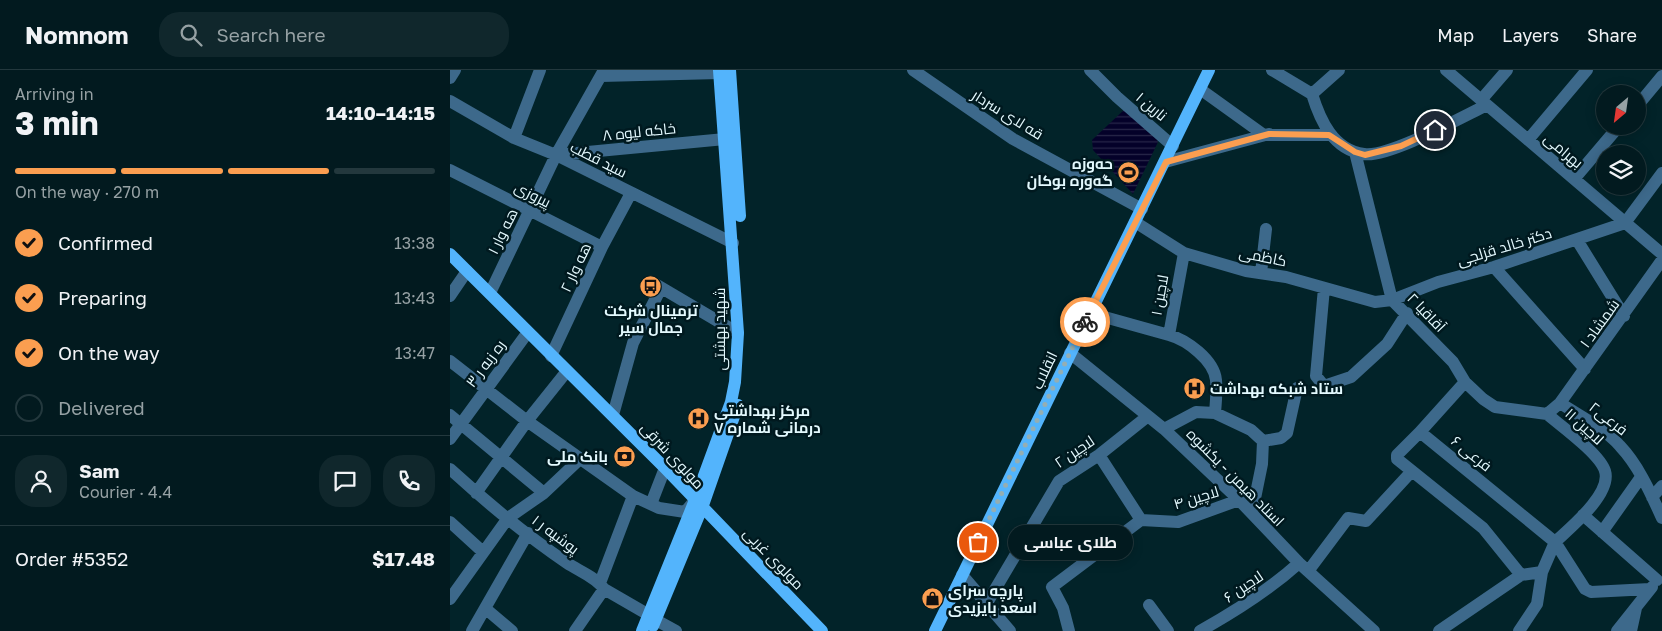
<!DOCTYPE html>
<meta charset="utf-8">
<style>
:root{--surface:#021a1f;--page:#10272c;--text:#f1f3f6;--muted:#96a1a4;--line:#23383d;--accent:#fb9e50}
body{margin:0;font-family:"Golos Text",Cairo,sans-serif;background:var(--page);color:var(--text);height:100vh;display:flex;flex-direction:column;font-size:19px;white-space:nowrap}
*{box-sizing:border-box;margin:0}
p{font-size:16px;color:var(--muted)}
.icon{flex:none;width:28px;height:28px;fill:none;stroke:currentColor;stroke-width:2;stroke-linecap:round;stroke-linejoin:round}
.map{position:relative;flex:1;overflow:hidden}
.side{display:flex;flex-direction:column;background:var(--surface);width:450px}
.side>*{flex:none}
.needle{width:32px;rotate:209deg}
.buttons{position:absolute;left:1146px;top:15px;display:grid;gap:10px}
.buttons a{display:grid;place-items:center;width:50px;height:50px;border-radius:50%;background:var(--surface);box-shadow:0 2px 12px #0003,0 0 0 1px var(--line);font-size:25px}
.pin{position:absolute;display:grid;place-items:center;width:42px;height:42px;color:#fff;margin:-21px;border:2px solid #fff;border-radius:50%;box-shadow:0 1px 5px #0007}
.courier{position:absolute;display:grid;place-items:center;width:50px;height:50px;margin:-25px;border:4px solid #fb9e50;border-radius:50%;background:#fff;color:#222;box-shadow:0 1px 6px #0007}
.bubble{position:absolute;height:35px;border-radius:18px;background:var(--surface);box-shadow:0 2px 12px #0003,0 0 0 1px var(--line);font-size:16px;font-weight:700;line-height:35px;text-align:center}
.summary em{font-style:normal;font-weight:700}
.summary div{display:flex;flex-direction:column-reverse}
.summary{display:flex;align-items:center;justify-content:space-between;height:85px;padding:0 15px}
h1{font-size:32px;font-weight:700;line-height:38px}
.bar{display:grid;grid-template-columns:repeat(4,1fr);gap:8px 5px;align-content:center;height:60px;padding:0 15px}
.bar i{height:6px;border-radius:4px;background:var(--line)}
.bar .active{background:var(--accent)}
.bar p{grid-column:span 4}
.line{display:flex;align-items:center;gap:12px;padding:0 15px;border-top:1px solid var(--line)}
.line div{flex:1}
.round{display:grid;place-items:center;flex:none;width:52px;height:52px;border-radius:20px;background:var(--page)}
ol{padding:0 15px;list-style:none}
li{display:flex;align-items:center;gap:15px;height:55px}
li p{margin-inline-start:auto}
li .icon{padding:5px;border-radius:50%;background:var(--accent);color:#111;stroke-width:4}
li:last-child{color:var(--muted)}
li i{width:28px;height:28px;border:2px solid var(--line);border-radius:50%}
header{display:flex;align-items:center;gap:30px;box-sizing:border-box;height:70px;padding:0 25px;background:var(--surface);border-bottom:1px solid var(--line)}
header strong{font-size:24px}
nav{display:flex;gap:28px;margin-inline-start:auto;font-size:18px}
.search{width:350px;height:45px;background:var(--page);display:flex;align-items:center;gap:12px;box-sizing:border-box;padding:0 18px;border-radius:20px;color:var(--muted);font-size:19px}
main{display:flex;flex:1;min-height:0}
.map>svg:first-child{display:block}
</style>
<header>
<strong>Nomnom</strong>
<div class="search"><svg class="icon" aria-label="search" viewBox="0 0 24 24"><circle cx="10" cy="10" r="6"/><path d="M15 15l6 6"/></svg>Search here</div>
<nav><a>Map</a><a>Layers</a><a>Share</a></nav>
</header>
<main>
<section class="side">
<div class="summary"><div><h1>3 min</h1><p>Arriving in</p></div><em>14:10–14:15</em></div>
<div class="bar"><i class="active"></i><i class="active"></i><i class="active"></i><i></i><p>On the way · 270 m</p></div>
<ol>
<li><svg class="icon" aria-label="check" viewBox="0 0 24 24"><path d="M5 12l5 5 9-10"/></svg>Confirmed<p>13:38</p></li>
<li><svg class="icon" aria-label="check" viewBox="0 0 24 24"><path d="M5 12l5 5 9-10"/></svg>Preparing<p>13:43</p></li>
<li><svg class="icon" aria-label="check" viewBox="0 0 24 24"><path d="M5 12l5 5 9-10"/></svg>On the way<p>13:47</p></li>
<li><i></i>Delivered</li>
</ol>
<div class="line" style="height:90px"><a class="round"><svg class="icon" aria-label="person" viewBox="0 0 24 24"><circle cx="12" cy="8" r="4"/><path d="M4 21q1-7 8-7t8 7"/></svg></a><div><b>Sam</b><p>Courier · 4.4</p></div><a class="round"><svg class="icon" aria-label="chat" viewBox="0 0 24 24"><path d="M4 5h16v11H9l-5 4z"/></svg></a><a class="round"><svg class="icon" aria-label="phone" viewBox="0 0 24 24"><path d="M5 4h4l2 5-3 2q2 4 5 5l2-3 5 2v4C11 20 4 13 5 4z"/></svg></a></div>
<div class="line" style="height:65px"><div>Order #5352</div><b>$17.48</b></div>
</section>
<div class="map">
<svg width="1212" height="561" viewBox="0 0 1212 561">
<defs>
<pattern id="water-rules" width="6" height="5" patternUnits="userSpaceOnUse" patternTransform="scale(1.25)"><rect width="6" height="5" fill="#040129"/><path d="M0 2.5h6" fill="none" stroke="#282749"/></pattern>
</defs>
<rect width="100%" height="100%" fill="#022329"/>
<!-- water -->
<path fill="url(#water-rules)" d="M676 38 706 67 708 72 683 124 643 80 642 70Z"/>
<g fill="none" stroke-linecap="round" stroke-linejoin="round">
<!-- minor -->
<path stroke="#3d698b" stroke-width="12" d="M463 0 563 69 692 139
M640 0 667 27 723 76
M822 0 862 24C870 50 883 80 914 84 938 88 1012 47 1037 35
M996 0 1212 184
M151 6 269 3
M0 8 5 0
M750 19 814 65H879
M862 24 889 0
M1031 30 1057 0
M0 31 64 68 106 85 283 173
M1188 35 1212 6
M64 68 90 0
M1078 70 1137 0
M905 82 942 230 1003 292 1015 312 1033 329 1045 337 1097 344 1110 333 1212 190
M106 85 275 69
M715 92 819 64
M0 100 152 177
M1124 109 1169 56
M685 152 734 183 796 201 836 207 925 232 942 230 988 212 1044 197 1175 153 1212 103
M1127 170 1174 246
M734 183 719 265C737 270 764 290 766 310 767 321 766 332 765 343L801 360 813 371
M1044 197 1135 299
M811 203 816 159
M205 214 288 263
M874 218 866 306 874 316 901 307 937 274 957 243
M40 223 106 85 154 0
M0 226 17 201
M640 243 719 265
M620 283 714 359 789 430 849 493 924 561
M101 286 152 177 181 123
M0 291 77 351 183 426 209 438 235 442 245 430
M1015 312 970 362 1105 472 1092 502 1087 534 1069 561
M1110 333C1130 346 1154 358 1170 376 1189 396 1201 424 1212 448
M1097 344C1111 356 1150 384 1155 401 1162 424 1120 458 1105 472L1135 519 1141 522 1200 519
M0 345 94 423
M163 345 183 273 211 218
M714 359 746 342 765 343
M970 362 947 385V389L1033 458 1071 505 1092 502
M0 369 78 262
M813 371 831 368 837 363 847 318
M649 385 691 450
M0 399C36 432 76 465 117 493 129 501 146 507 154 519L199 545
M26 423 77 351 117 301
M1202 427 1212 416
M201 434 215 398
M802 443 812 394 813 371
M1133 445 1207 510
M0 452 33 482
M1152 462 1191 407
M859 500 898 448 916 451 962 401
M512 505 560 561
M150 513 183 426
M0 529 58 448 94 423 130 389
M537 533 609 411 649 385 698 346
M699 535 718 561
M36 539 62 561
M206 550 226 561
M22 561 78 463
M125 561 154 519
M619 561 613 538 602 517 691 450 728 452 789 430
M750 561C786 541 818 521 849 493
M989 561 1071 505
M1167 561 1202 517
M1181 561 1186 538"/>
<!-- major -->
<path stroke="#53b4fc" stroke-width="12" d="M280 0 290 146
M0 184 215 398 372 561
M203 556 252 438 288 335
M192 561 245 430 281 332 285 312 288 263 269 0
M485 561 759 0"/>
</g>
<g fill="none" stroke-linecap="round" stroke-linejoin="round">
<!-- done -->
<path stroke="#94aeb3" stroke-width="5" stroke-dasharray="0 9" d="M528 472 635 252"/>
<!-- route -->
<path stroke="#fb9e50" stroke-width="6" d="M635 252 716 92 819 64 879 65 905 82 915 85 951 76 985 60"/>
</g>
<!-- icons -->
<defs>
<symbol id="stadium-disc" viewBox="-11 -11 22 22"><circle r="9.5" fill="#fb9e50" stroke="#00191f"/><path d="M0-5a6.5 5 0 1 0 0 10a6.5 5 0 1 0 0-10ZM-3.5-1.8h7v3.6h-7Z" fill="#111"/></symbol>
<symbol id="bus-disc" viewBox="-11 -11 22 22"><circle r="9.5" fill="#fb9e50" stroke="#00191f"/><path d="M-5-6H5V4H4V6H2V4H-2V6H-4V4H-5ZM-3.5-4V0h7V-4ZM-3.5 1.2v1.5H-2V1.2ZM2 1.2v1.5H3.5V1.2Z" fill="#111"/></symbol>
<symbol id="hospital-disc" viewBox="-11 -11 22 22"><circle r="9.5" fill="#fb9e50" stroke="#00191f"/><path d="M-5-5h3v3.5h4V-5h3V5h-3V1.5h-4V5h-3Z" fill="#111"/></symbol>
<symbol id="bank-disc" viewBox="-11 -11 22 22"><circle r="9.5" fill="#fb9e50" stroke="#00191f"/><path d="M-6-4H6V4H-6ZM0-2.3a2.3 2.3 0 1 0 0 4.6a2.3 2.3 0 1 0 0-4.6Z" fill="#111"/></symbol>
<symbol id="shop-disc" viewBox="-11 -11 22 22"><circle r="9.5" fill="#fb9e50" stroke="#00191f"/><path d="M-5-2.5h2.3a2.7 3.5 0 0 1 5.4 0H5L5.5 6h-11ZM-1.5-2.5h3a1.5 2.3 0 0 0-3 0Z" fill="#111"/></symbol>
</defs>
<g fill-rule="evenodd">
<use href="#stadium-disc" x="666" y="90" width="25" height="25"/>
<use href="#bus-disc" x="188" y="204" width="25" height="25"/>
<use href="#hospital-disc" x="732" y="306" width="25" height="25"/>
<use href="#hospital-disc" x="236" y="336" width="25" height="25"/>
<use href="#bank-disc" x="162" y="374" width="25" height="25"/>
<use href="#shop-disc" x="470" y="516" width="25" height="25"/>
</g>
<g text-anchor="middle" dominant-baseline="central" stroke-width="5" stroke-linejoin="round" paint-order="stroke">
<!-- street labels -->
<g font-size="15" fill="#e3f9fe" stroke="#00191f">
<text transform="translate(702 36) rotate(40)">نارین ۱</text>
<text transform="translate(558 44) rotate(32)">قه لای سردار</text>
<text transform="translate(189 61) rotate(-6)">خاکه لیوه ۸</text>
<text transform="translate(1114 80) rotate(40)">بهرامی</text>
<text transform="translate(149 89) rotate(27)">سید قطب</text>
<text transform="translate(83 124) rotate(27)">پیروزی</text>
<text transform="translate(52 161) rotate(-64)">هه وار ۱</text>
<text transform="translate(1054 176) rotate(-17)">دکتر خالد قزلجی</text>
<text transform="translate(813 186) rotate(11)">کاظمی</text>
<text transform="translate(125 197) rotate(-65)">هه وار ۲</text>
<text transform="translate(709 225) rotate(-80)">لاچین ۱</text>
<text transform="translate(977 242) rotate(46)">آقاقیا ۲</text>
<text transform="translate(1149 253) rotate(-54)">شمشاد ۱</text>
<text transform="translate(269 259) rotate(-90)">شهید بهشتی</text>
<text transform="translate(35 293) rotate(-53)">ره زبه ر ۳</text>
<text transform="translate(594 300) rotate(-65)">انقلاب</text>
<text transform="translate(1159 348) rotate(38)">فرعی۲</text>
<text transform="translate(1135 356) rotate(42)">لاچین ۱۱</text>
<text transform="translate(624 381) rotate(-34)">لاچین ۲</text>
<text transform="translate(1022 383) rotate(39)">فرعی ۶</text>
<text transform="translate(223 385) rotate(47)">مولوی شرقی</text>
<text transform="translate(786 407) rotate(45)">استاد هیمن - یکشوه</text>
<text transform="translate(746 427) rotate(-17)">لاچین ۴</text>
<text transform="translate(106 464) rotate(37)">۱ پوشپه ر</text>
<text transform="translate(324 488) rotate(46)">مولوی غربی</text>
<text transform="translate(793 516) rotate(-34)">لاچین ۶</text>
</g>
<!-- poi labels -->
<g font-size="15" font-weight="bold" fill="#e3f9fe" stroke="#00191f" text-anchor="start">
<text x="663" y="93" text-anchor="end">حه‌وزه<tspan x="663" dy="17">گه‌وره بوکان</tspan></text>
<text x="201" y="240" text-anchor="middle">ترمینال شرکت<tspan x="201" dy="17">جمال سیر</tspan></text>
<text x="760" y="318">ستاد شبکه بهداشت</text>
<text x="264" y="340">مرکز بهداشتی<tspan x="264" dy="17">درمانی شماره ۷</tspan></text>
<text x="158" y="386" text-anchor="end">بانک ملی</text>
<text x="498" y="520">پارچه سرای<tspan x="498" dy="17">اسعد بایزیدی</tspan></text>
</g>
</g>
</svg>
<div class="buttons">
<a><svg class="needle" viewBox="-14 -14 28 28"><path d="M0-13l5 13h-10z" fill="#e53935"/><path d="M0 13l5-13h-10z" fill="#96a1a4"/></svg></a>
<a><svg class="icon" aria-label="layers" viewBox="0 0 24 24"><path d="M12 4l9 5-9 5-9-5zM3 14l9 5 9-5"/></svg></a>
</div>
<div class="pin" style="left:528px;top:472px;background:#ea580c"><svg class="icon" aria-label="bag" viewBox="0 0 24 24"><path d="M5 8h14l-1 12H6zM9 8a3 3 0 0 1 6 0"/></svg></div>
<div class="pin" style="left:985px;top:60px;background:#1f2937"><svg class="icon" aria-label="home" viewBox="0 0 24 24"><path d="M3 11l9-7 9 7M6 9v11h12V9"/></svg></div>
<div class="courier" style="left:635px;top:252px"><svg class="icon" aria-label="bike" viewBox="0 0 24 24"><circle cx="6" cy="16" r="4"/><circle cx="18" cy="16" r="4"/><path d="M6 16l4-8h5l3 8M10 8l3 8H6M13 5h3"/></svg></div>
<div class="bubble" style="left:558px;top:455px;width:125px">طلای عباسی</div>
</div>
</main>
